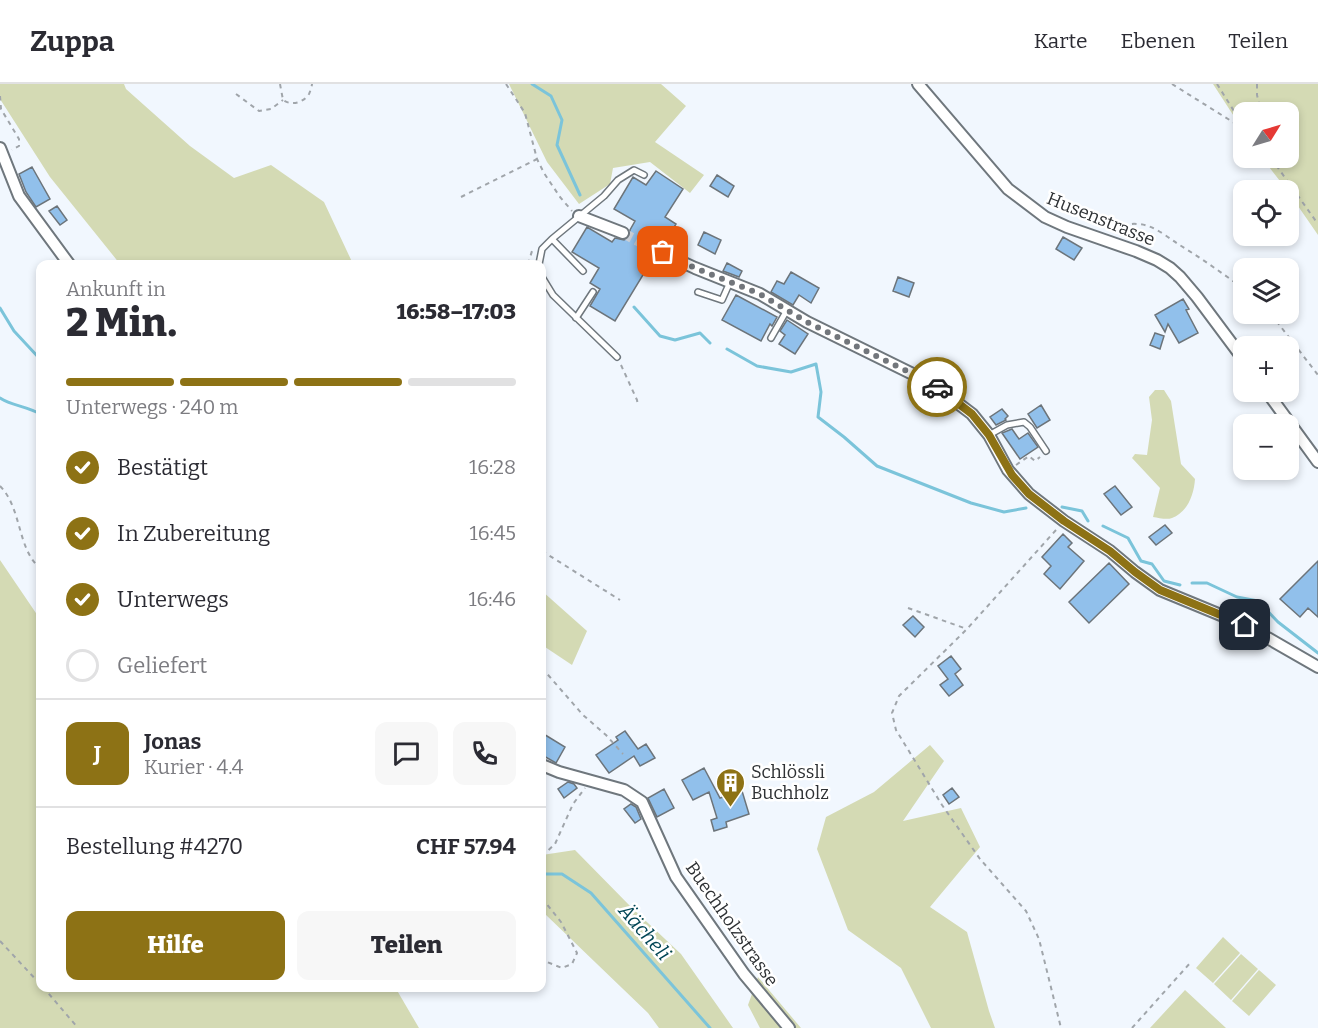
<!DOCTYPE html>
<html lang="de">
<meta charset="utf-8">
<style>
:root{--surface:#fff;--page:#f7f7f7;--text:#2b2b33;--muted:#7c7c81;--line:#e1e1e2;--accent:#8d7215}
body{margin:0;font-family:Bitter,serif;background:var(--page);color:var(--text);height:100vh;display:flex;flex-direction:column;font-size:22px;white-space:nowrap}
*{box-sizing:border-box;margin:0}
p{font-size:20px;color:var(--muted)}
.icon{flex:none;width:33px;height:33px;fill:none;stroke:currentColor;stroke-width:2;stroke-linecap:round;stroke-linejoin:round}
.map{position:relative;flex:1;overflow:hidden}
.details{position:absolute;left:36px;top:176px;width:510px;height:732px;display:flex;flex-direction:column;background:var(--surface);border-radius:12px;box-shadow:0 3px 9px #0003}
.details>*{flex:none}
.needle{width:39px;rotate:53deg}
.tools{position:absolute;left:1233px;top:18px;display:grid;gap:12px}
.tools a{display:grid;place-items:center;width:66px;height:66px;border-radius:12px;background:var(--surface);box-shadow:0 3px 9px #0003;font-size:30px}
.pin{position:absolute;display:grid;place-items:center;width:51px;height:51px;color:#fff;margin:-26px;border-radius:12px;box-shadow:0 3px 9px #0006}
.courier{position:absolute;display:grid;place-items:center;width:60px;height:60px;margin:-30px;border:4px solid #8d7215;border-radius:50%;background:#fff;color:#222;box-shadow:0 2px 8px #0007}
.summary em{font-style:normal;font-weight:800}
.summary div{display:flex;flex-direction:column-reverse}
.summary{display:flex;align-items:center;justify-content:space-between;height:102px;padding:0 30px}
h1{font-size:39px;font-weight:800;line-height:45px}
.bar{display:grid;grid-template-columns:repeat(4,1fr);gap:9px 6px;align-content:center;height:72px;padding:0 30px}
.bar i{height:8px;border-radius:4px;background:var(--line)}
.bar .on{background:var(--accent)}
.bar p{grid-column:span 4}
.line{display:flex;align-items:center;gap:15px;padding:0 30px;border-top:2px solid var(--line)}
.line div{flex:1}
.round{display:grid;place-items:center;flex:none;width:63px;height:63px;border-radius:12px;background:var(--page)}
ol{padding:0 30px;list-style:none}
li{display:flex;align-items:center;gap:18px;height:66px}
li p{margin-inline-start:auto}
li .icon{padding:6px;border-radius:50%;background:var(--accent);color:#fff;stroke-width:4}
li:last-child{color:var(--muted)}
li i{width:33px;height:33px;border:3px solid var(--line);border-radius:50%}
.primary-button{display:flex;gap:12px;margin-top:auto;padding:12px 30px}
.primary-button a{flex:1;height:69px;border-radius:12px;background:var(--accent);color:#fff;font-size:24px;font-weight:800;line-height:69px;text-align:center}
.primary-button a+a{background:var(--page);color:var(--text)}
header{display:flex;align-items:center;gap:36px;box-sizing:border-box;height:84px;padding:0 30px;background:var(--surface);border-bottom:2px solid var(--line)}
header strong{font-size:28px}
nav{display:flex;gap:33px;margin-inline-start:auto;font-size:21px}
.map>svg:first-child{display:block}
</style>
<header>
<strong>Zuppa</strong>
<nav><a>Karte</a><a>Ebenen</a><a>Teilen</a></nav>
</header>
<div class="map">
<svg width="1318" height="944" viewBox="0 0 1318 944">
<rect width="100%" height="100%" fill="#f1f7fe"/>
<!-- green -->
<path fill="#d4dab4" d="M0 0H124L126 5 190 62 234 94 271 81 324 118 353 180H120L50 93 0 15Z
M509 0H661L686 22 655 58 704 91 690 109 650 78 613 84 610 100 579 120 547 78Z
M1213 0H1318V151L1289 109 1288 106H1287L1262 74H1288V28H1244L1243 53 1239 49 1237 37Z
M1155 306H1164L1171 317 1181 380 1195 395C1194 410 1188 428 1172 434 1167 436 1159 434 1153 433L1160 404 1132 374 1135 370 1147 371 1152 336 1149 313Z
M0 476 40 535V903H395L419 944H0Z
M542 507 587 547 572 581 542 561Z
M930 661 944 677 903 737 961 724 980 763 930 823 967 848 989 927 995 944H931L901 884 848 846 817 765 826 733 874 708Z
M575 766 632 824 681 870 733 944H659L648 929 545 830 542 822V771Z
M1223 853 1240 869 1213 899 1196 884Z
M1241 870 1258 885 1231 916 1214 900Z
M1259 886 1276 901 1249 932 1232 917Z
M758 893 801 944H760L748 921Z
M1185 906 1226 944H1150Z"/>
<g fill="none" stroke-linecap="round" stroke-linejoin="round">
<!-- stream -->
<path stroke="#7bc4da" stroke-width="3" d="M532 0 551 12 562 36 557 61 580 111
M634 223 660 252 675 256 700 249 710 259
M0 224 14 247 40 275
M727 265 757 282 791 288 816 280 821 308 818 333 844 353 877 382 971 419 1004 428 1026 424
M0 314C12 322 27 322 40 330
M1062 423 1082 427 1088 437
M1103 442 1128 454 1141 477 1152 480 1164 497 1180 501
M1192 499H1207L1237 513 1258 517 1278 538 1318 569
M546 790H562L591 809 710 944"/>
</g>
<!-- building -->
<path fill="#91c0eb" stroke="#6c747a" stroke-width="1.5" d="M32 83 50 115 36 123 26 108 19 90Z
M656 87 683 105 665 133 676 140 667 155 655 148 650 156 645 157 642 159 643 167 648 171 643 179 647 182 646 186 615 237 590 222 600 205 590 199 599 184 572 168 587 143 612 158 615 154 624 156 628 154 630 151V146L635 137 614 125 633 93 646 101Z
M717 91 734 102 728 113 710 102Z
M57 122 67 136 60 141 49 127Z
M704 148 721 156 715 170 698 161Z
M1063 153 1082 164 1074 176 1056 165Z
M727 179 742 187 739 193 723 187Z
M791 188 819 204 811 219 799 211 793 221 771 208 777 197 784 200Z
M898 193 914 199 909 213 893 207Z
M736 211 777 233 772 242 770 240 761 257 722 236Z
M1183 215 1189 225 1186 226 1198 249 1179 259 1168 240 1165 248 1155 231Z
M787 236 808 250 795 270 779 260 785 251 780 247Z
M1155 249 1164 252 1160 265 1150 261Z
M1041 321 1050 336 1037 344 1028 330Z
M1002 325 1008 332 1005 335 1006 336 996 341 990 333Z
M1012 345 1019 355 1028 349 1038 363 1020 375 1002 349Z
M1115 402 1132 423 1121 431 1104 410Z
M1165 441 1172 449 1156 461 1149 453Z
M1063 450 1072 459 1068 463 1084 477 1060 505 1044 490 1051 482 1042 473Z
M1318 477V533L1308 524 1300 533 1280 515Z
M1109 479 1129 500 1089 539 1069 518Z
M913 532 924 543 915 553 903 541Z
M951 572 961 585 955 590 963 601 949 612 940 601 948 595 938 582Z
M625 647 638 665 646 660 655 674 640 682 634 672 609 689 596 671 618 656 616 653Z
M542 649 565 663 556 679 542 671Z
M704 684 720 714 742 707 749 730 726 738 727 743 714 747 711 736 717 734 709 708 693 716 682 696Z
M568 698 574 700 577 704 564 714 558 705Z
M952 704 959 713 949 720 943 711Z
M664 705 674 724 657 733 648 714Z
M631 720 636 723 641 735 635 739 624 725Z"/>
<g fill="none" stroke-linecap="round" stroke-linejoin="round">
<!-- street-tunnel -->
<path stroke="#cacfd6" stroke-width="10" stroke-dasharray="10 5" stroke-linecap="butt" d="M623 149 649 163"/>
<defs>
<path id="lane" d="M552 155 583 187
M539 180 542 165 552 155 604 112 618 96 634 86 644 91
M651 184 663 168
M542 193 553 211 617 273
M698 208 722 216 730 198
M576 234 593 208
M771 254 787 226
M989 351 1007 341 1024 338 1030 343 1046 367"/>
<path id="street" d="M918 0 1008 105 1045 133 1067 143 1136 167 1157 176 1170 184 1180 193 1197 213 1244 276
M0 64 19 112 69 180
M579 132 623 149
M649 163 695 184 760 210 807 238 931 299 972 330 989 351 1008 386 1029 410 1064 437 1110 467 1135 488 1160 506 1245 541 1318 583
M1267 308 1318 378
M542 681 559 688 624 706 642 718 676 793 744 890 789 944"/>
</defs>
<!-- lane casing -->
<use href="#lane" stroke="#6f777d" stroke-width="8"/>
<!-- street casing -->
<use href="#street" stroke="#6f777d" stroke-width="14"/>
<!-- path -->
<path stroke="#a0a5aa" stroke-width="2" stroke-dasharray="4.5 4.5" stroke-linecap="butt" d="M280 0 283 16C291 22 303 19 309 10 310 8 312 2 312 0
M506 0 525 29 537 75 544 89 560 113 572 127
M1172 0 1244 45
M1217 0 1244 43
M1257 0V11L1261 28
M236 10 259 27 271 25 283 16
M0 12 1 25 19 55V62L12 66
M1271 74 1318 140
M461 113 537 75
M1119 151C1123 143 1127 139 1137 140 1152 140 1166 152 1178 160 1201 174 1222 189 1244 205
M528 180 532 167
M1271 230 1318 291
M621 281 637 316 638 322
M1016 381 1029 372 1035 377 1040 373
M0 402C22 424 17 465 40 484
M1056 446 967 545 899 612 892 629 896 646 942 721 980 775 1026 827 1039 855 1061 944
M542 467 620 516
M908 524 967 545
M542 584 583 631 606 651 623 670
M542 772 555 760 573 720 585 704
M542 814 561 838 577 869 572 880 562 884 542 876
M0 857 40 900
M43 903 78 944
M1132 944 1191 878"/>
<!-- lane -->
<use href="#lane" stroke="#fff" stroke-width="5"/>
<!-- street -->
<use href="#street" stroke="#fff" stroke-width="10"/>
</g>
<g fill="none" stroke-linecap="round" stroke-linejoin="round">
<!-- done -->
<path stroke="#72767b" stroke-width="6" stroke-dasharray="0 10.8" d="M663 168 695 184 760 210 807 238 931 299 937 303"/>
<!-- route -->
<path stroke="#8d7215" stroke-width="8" d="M937 303 972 330 989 351 1012 391 1029 410 1064 437 1110 467 1135 488 1160 506 1245 541"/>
</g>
<!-- icons -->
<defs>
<symbol id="building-pin" viewBox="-11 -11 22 30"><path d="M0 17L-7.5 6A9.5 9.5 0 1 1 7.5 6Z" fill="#8d7215" stroke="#fff"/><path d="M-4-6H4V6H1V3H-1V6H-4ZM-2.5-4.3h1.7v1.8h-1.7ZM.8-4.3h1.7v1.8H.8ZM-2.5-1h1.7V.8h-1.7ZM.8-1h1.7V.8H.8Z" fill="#fff"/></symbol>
</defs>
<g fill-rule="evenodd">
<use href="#building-pin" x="714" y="682" width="33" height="45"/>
</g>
<g text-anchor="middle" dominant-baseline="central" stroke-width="5" stroke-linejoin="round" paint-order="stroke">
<!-- street labels -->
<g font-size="18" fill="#2e3134" stroke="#fff">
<text transform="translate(1101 135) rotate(22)">Husenstrasse</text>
<text transform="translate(732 840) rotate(55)">Buechholzstrasse</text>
</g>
<!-- poi labels -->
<g font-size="18" fill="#2e3134" stroke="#fff" text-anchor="start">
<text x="751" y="688">Schlössli<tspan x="751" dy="21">Buchholz</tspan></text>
</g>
<!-- water labels -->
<g font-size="20" font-style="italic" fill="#014555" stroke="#fff">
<text transform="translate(645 848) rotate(49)">Äächeli</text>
</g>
</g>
</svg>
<div class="tools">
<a><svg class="needle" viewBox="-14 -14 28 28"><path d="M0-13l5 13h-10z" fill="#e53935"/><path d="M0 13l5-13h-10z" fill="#7c7c81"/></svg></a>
<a><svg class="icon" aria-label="locate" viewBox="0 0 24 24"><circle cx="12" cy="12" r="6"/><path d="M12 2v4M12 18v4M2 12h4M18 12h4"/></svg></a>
<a><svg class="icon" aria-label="layers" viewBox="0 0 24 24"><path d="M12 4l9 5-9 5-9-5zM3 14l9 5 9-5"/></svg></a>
<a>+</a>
<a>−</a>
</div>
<div class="pin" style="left:663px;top:168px;background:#ea580c"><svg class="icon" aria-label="bag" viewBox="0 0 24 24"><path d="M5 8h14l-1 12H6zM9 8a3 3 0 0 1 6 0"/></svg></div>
<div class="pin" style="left:1245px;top:541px;background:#1f2937"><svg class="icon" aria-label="home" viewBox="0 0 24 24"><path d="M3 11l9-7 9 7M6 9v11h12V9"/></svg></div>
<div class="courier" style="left:937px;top:303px"><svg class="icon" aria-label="car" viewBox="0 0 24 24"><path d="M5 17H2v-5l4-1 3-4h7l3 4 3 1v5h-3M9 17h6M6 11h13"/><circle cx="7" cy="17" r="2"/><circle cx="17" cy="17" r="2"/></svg></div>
<section class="details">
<div class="summary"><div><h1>2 Min.</h1><p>Ankunft in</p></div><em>16:58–17:03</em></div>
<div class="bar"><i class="on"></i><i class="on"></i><i class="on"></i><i></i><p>Unterwegs · 240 m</p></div>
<ol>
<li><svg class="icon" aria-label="check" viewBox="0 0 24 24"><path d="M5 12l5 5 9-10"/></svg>Bestätigt<p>16:28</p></li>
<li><svg class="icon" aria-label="check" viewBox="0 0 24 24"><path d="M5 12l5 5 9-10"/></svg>In Zubereitung<p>16:45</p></li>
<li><svg class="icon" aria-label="check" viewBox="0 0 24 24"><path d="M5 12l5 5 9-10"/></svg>Unterwegs<p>16:46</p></li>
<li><i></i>Geliefert</li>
</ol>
<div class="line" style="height:108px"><b class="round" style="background:var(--accent);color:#fff">J</b><div><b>Jonas</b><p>Kurier · 4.4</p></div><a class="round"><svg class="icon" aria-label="chat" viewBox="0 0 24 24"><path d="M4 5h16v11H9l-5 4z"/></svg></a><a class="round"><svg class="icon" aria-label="phone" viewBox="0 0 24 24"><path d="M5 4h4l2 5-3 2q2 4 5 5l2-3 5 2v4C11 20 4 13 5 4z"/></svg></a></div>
<div class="line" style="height:78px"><div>Bestellung #4270</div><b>CHF 57.94</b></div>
<div class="primary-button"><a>Hilfe</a><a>Teilen</a></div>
</section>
</div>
